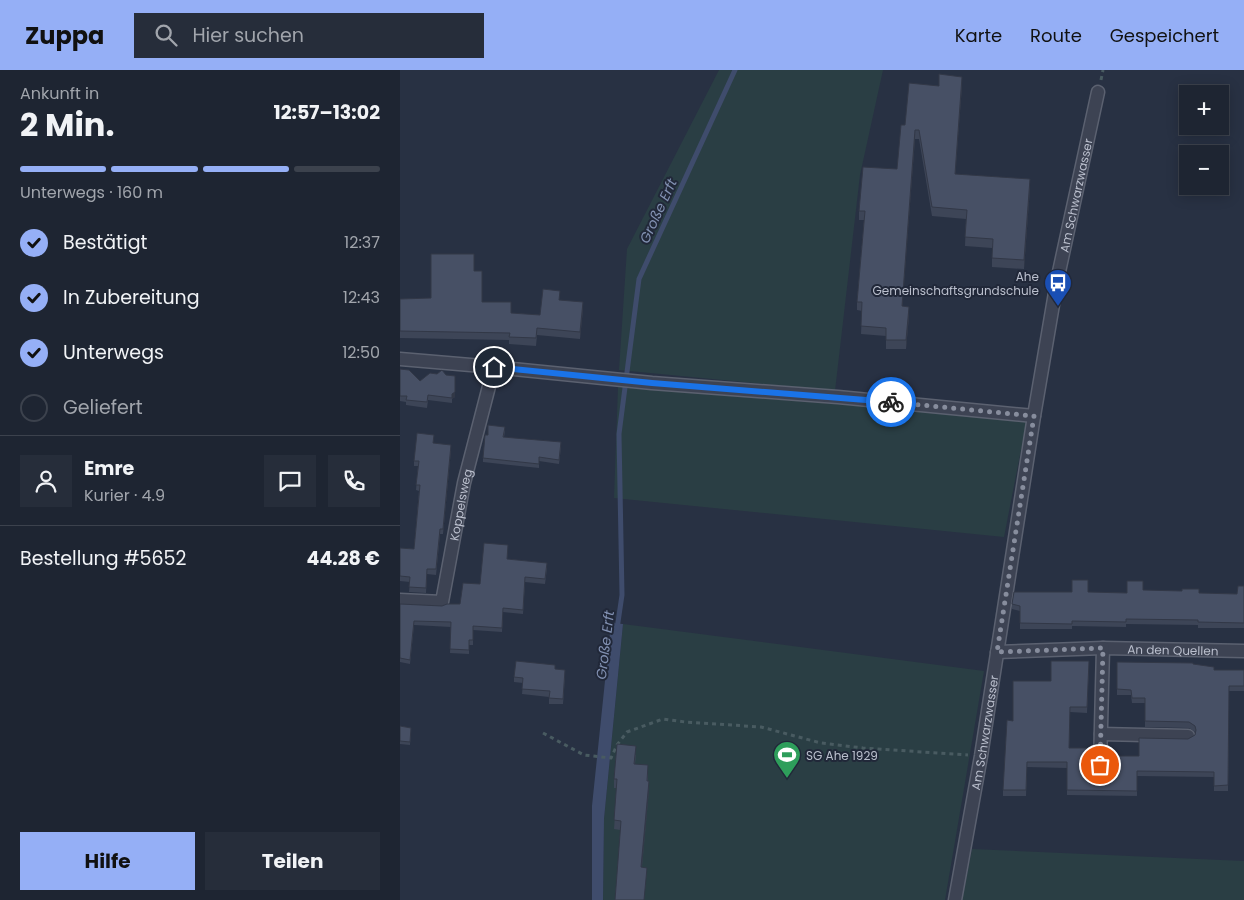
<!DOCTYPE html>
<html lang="de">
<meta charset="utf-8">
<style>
:root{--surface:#1e2532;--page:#262d3a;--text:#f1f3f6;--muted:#a1a5ac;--line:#3c424d;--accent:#95aff6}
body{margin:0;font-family:Poppins,sans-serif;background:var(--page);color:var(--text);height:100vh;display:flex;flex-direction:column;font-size:19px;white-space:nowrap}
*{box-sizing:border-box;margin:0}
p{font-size:16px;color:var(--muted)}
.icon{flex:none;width:28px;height:28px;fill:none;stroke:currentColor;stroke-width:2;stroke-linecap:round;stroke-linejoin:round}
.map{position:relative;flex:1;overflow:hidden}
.side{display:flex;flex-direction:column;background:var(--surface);width:400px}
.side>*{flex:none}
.tools{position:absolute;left:779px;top:15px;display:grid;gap:10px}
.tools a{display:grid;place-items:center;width:50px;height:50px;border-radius:0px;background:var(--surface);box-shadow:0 2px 12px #0003,0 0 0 1px var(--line);font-size:25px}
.pin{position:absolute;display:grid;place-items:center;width:42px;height:42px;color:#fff;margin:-21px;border:2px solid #fff;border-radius:50%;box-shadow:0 1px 5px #0007}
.courier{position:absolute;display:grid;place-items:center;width:50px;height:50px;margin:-25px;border:4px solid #1a73e8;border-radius:50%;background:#fff;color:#222;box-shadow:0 1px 6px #0007}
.headline em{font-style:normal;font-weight:700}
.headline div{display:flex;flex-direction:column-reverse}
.headline{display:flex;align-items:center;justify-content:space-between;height:85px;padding:0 20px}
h1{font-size:32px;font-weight:700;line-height:38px}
.bar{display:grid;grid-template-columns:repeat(4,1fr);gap:8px 5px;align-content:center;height:60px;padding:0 20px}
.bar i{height:6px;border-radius:4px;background:var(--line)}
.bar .selected{background:var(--accent)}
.bar p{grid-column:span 4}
.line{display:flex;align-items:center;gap:12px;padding:0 20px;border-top:1px solid var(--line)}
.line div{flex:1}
.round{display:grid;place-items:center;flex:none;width:52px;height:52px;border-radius:0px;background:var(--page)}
ol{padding:0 20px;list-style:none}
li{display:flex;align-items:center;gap:15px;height:55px}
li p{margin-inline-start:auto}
li .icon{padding:5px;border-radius:50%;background:var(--accent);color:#111;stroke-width:4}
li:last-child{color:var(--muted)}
li i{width:28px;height:28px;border:2px solid var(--line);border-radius:50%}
.cta{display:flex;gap:10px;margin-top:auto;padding:10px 20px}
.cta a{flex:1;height:58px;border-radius:0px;background:var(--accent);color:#111;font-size:20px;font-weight:700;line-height:58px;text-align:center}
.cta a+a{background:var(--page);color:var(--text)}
header{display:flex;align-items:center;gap:30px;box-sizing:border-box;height:70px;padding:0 25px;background:var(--accent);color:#111}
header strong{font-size:24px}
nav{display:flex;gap:28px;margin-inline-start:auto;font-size:18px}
.search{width:350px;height:45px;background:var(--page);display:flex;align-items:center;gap:12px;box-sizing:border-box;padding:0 18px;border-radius:0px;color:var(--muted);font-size:19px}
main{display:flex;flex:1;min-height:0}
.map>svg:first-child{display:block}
</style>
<header>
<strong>Zuppa</strong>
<div class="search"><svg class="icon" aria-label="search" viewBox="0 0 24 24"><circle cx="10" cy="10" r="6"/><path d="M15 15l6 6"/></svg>Hier suchen</div>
<nav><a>Karte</a><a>Route</a><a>Gespeichert</a></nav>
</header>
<main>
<section class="side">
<div class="headline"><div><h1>2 Min.</h1><p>Ankunft in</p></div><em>12:57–13:02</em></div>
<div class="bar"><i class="selected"></i><i class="selected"></i><i class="selected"></i><i></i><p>Unterwegs · 160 m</p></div>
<ol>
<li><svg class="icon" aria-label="check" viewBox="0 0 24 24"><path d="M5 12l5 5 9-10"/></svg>Bestätigt<p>12:37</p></li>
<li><svg class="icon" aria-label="check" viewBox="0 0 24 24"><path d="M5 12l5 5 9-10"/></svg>In Zubereitung<p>12:43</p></li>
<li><svg class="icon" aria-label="check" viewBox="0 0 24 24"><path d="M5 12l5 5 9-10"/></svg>Unterwegs<p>12:50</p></li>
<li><i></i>Geliefert</li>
</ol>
<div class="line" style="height:90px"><a class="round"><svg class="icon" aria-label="person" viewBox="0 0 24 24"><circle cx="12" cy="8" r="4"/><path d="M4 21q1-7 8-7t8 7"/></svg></a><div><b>Emre</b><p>Kurier · 4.9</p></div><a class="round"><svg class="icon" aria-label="chat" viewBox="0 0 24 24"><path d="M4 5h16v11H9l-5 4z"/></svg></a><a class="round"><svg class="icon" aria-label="phone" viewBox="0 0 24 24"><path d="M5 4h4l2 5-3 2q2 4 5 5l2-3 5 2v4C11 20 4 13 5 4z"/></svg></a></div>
<div class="line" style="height:65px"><div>Bestellung #5652</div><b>44.28 €</b></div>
<div class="cta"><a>Hilfe</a><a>Teilen</a></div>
</section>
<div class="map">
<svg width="844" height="830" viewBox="0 0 844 830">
<rect width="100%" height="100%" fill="#283143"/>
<!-- green -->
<path fill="#2a3e44" d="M319 0H483L460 105 435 321 219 300 227 179Z
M218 317 627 349 604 467 214 428Z
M223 554 584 601 545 830H203L204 749Z
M572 779 844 791V830H562Z"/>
<!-- water -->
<path fill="#3f4c6c" d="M211 553 223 554 204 749 203 830H192V736Z"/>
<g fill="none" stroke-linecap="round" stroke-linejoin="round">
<!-- stream -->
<path stroke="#3f4c6c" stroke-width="5" d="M217 559 222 525 219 364 239 209 335 0"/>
<defs>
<g id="street">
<path d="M0 289 94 297"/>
<path id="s1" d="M0 530 42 532 64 413 94 297 252 313 438 327 634 346"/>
<path id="s2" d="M597 582 703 578 844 581"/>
<path d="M701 664 788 666"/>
<path d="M700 695 703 578"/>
<path id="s3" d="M555 830 581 686 634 346 657 211 698 22"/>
</g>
</defs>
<!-- street casing -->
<use href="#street" stroke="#5b6170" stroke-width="15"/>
<!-- path -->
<path stroke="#495b61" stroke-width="3" stroke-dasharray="4 4" stroke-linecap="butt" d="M701 10 703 0
M143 663 184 685 211 688 217 675 227 662 263 649 285 652 361 657 421 673 463 678 568 685"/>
<!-- street -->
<use href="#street" stroke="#3d4353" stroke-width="12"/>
</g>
<!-- wall -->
<path fill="#3d4557" d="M562 16 555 104 630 118 624 199 592 197V178L565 176 566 149 532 146 519 69H515L502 236 509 246 506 279H486V266L461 264 462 241 457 240V232L464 150H459V141L497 99 505 55Z
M74 201 82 232 111 243 140 245 160 230 183 239 180 269 137 265 136 276 109 274V270L0 268V229L31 228Z
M0 299 20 311 55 327 52 329V333L28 330 27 338 6 335V332L0 331Z
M105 361 104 367 161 377 159 394 139 391V398L83 392V388L88 365Z
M34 373 51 380 43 464H40L36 505 27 504 26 523 9 522 10 512 0 511V478L14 479 19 421 16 420 18 396H14V391Z
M107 489 147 498 145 514 125 512 123 544 103 542 102 562 73 560V575H69V584L50 583 51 557 14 555 10 594 0 592V534L42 536 60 534 80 514Z
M844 516V558H798V555L726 554V557L672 556V559H620V541L612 539V534L688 522 727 523 743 520 799 523 837 524Z
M689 591 687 643 670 642 669 678 689 706 718 705 739 686 788 669 795 665V662L789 658 745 657V633H732L731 625H717V592L793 594 814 600H844V621H829L828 721H814V707L737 706V726L667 725V698L627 697 626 726H603V720L613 651 651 611Z
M155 599 165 606 163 634H149V627L122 624 123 613 114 612V607Z
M0 656 11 658 10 675 0 674Z
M236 684 235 694 248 704V711L249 720 242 797 247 806 220 760 214 759 217 718H214V709Z"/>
<!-- shaded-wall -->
<path fill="#323847" d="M562 7V16L555 112V104Z
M515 60V69L502 245V236Z
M630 109V118L624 199V190Z
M183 232V239L180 269V262Z
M509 237V246L506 279V270Z
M55 322V327L52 329V324Z
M51 375V380L43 464V459Z
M249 711V720L241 806V797Z"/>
<!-- building -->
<path fill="#475065" stroke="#323847" d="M539 4 562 7 555 104 630 109 624 190 592 188 593 169 565 167 567 140 532 137 519 60H515L502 236 509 237 506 270H486V258L461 256 462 232H457L465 141H459L463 97 497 99 501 55H505L509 13 539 16Z
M31 184H74V201H82V232H111V243L140 245 143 219 160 221 159 230 183 232 180 262 137 258 136 268 109 267 110 263 0 261V229L31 228Z
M0 299 9 300 20 311 30 303 37 304 42 300 46 305 55 306V322L52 324V328L28 325 27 332 6 330 7 326H0Z
M88 355 105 357 103 367 161 372 159 390 139 387V394L83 388 85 365H88Z
M17 363 34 365 33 373 51 375 43 459H40L36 499H27L26 518 9 517 10 507 0 506V478L14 479 20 415H16L19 391H14Z
M84 473 108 475 107 489 147 493 145 509 125 507 123 540 103 538 102 558 73 556V570H69V580L50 579 51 552 14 551 10 590 0 588V534L42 536 47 534H60L63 513 80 514Z
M672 510H688V522L727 523V511H743V520L782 521V519H799V523L837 524 838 516H844V553L798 552V550L726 549V552L672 551V554L620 553V536L612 534 614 522H672Z
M116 591 155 595V599L165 600 163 629 149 628 150 621 122 619 123 608 114 607Z
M651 591H689L687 637H670L669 678H689V706L718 705V686H739V668L788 669 795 665 796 660 795 656 789 652 745 651V628H732L731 620 717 619V592L793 593V594L814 597V600H844V616H829L828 715 814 716V702L737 701V721L667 720V692H627L626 720H603L607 650 613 651V611H651Z
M0 656 11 658 10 672 0 671Z
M217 674 236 676 234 694 248 695 247 711H249L241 797 247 798 244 830H215L221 751 214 750 217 709H214Z"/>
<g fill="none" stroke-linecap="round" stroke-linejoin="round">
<!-- done -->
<path stroke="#878d9d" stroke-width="5" stroke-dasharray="0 9" d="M491 332 634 346 597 582 703 578 700 695"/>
<!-- route -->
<path stroke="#1a73e8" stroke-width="6" d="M94 297 252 313 491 332"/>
</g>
<!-- icons -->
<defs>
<symbol id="bus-pin" viewBox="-11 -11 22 30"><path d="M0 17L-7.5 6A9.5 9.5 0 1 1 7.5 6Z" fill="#1a4fb4" stroke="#212839"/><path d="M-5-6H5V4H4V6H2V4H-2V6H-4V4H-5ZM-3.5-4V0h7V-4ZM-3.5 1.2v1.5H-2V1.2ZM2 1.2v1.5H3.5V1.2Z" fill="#fff"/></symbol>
<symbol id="stadium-pin" viewBox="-11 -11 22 30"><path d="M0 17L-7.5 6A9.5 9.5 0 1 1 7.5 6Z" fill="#2e9e5b" stroke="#212839"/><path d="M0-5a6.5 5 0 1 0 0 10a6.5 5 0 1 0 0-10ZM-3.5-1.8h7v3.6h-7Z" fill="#fff"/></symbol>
</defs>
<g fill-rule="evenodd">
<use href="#bus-pin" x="642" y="197" width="32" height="43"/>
<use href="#stadium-pin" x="371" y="669" width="32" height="43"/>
</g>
<g text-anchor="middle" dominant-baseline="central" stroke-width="4" stroke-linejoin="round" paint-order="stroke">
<!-- street labels -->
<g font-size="12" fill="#babfcd" stroke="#212839">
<text stroke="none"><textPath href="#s3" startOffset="715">Am Schwarzwasser</textPath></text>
<text stroke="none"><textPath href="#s1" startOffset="141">Koppelsweg</textPath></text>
<text stroke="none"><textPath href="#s2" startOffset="176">An den Quellen</textPath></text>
<text stroke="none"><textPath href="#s3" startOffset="170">Am Schwarzwasser</textPath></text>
</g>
<!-- poi labels -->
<g font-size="12" fill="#babfcd" stroke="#212839" text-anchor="end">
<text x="639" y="206">Ahe<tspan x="639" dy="14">Gemeinschaftsgrundschule</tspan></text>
<text x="406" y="685" text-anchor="start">SG Ahe 1929</text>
</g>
<!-- water labels -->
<g font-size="14" font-style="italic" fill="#8291b2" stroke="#212839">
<text transform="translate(258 141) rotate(-65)">Große Erft</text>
<text transform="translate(205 575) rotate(-83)">Große Erft</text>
</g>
</g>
</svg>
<div class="tools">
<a>+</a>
<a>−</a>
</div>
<div class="pin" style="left:700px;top:695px;background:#ea580c"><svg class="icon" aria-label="bag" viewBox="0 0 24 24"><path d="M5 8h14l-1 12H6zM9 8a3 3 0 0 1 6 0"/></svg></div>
<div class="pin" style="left:94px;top:297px;background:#1f2937"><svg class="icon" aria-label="home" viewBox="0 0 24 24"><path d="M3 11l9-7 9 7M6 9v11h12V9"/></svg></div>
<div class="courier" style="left:491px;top:332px"><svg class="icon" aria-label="bike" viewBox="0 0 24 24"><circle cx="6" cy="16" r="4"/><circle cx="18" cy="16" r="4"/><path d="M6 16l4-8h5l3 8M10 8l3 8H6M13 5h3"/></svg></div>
</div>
</main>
